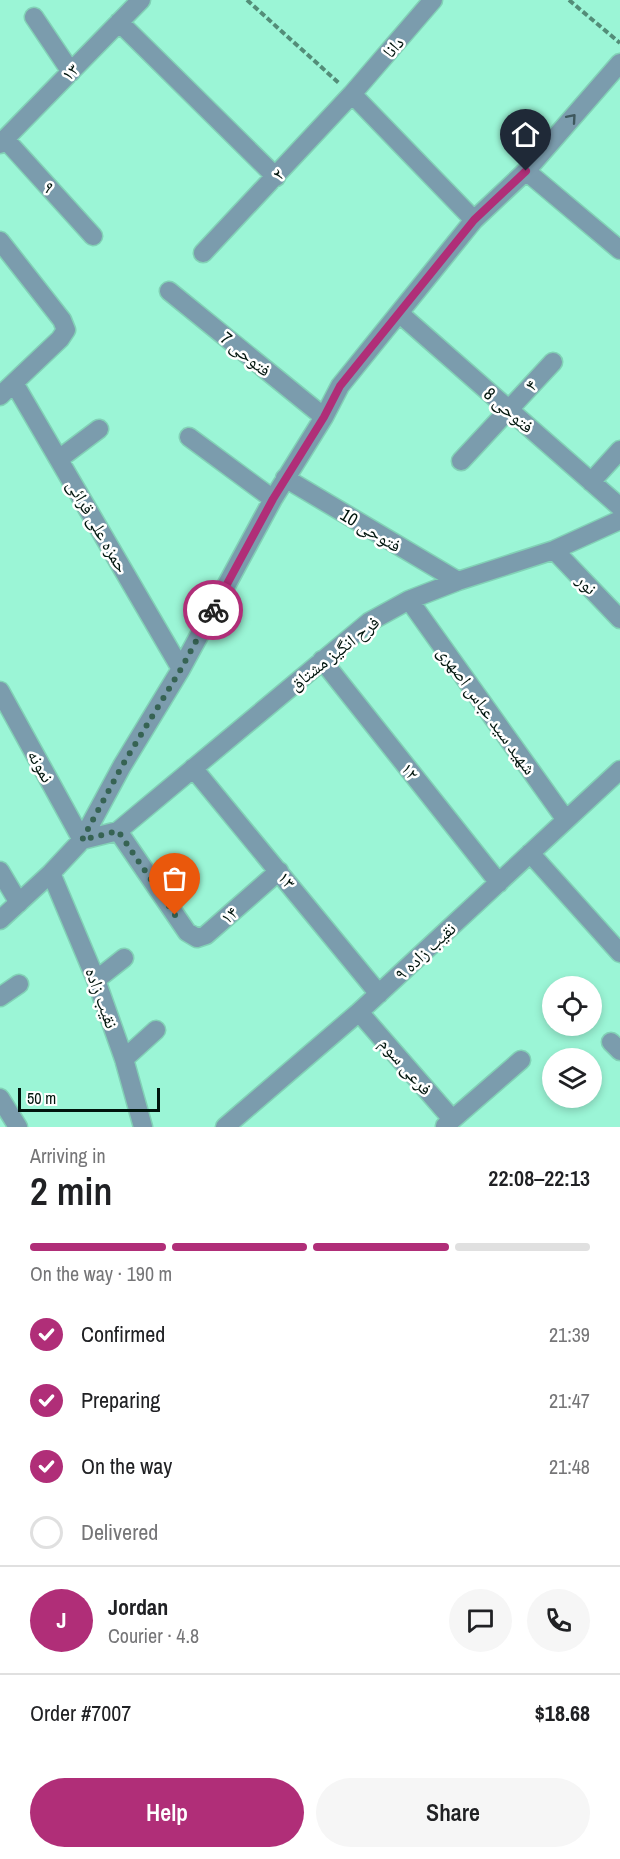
<!DOCTYPE html>
<meta charset="utf-8">
<style>
:root{--surface:#fff;--page:#f6f6f6;--text:#202124;--muted:#757577;--line:#e0e0e0;--accent:#b02e78}
body{margin:0;font-family:"Archivo Narrow","Noto Naskh Arabic",sans-serif;background:var(--page);color:var(--text);height:100vh;display:flex;flex-direction:column;font-size:22px;white-space:nowrap}
*{box-sizing:border-box;margin:0}
p{font-size:20px;color:var(--muted)}
.icon{flex:none;width:33px;height:33px;fill:none;stroke:currentColor;stroke-width:2;stroke-linecap:round;stroke-linejoin:round}
.map{position:relative;height:1127px;overflow:hidden}
.side{display:flex;flex-direction:column;background:var(--surface);flex:1}
.side>*{flex:none}
.buttons{position:absolute;left:542px;top:976px;display:grid;gap:12px}
.buttons a{display:grid;place-items:center;width:60px;height:60px;border-radius:50%;background:var(--surface);box-shadow:0 3px 9px #0003;font-size:30px}
.scale{position:absolute;left:18px;bottom:15px;width:142px;box-sizing:border-box;padding-left:6px;border:3px solid #00150d;border-top:0;font-size:16px;line-height:21px;white-space:nowrap;color:#00150d;-webkit-text-stroke:4px #fff;paint-order:stroke}
.pin{position:absolute;display:grid;place-items:center;width:51px;height:51px;color:#fff;margin:-62px -26px;border-radius:50% 50% 50% 0;rotate:-45deg;box-shadow:0 0 6px #0007}
.pin .icon{rotate:45deg}
.courier{position:absolute;display:grid;place-items:center;width:60px;height:60px;margin:-30px;border:4px solid #b02e78;border-radius:50%;background:#fff;color:#222;box-shadow:0 2px 8px #0007}
.headline em{font-style:normal;font-weight:600}
.headline div{display:flex;flex-direction:column-reverse}
.headline{display:flex;align-items:center;justify-content:space-between;height:102px;padding:0 30px}
h1{font-size:39px;font-weight:600;line-height:45px}
.bar{display:grid;grid-template-columns:repeat(4,1fr);gap:9px 6px;align-content:center;height:72px;padding:0 30px}
.bar i{height:8px;border-radius:4px;background:var(--line)}
.bar .current{background:var(--accent)}
.bar p{grid-column:span 4}
.line{display:flex;align-items:center;gap:15px;padding:0 30px;border-top:2px solid var(--line)}
.line div{flex:1}
.round{display:grid;place-items:center;flex:none;width:63px;height:63px;border-radius:32px;background:var(--page)}
ol{padding:0 30px;list-style:none}
li{display:flex;align-items:center;gap:18px;height:66px}
li p{margin-inline-start:auto}
li .icon{padding:6px;border-radius:50%;background:var(--accent);color:#fff;stroke-width:4}
li:last-child{color:var(--muted)}
li i{width:33px;height:33px;border:3px solid var(--line);border-radius:50%}
.cta{display:flex;gap:12px;margin-top:auto;padding:12px 30px}
.cta a{flex:1;height:69px;border-radius:36px;background:var(--accent);color:#fff;font-size:24px;font-weight:600;line-height:69px;text-align:center}
.cta a+a{background:var(--page);color:var(--text)}
.map>svg:first-child{display:block}
</style>
<div class="map">
<svg width="620" height="1127" viewBox="0 0 620 1127">
<rect width="100%" height="100%" fill="#9bf5d6"/>
<g fill="none" stroke-linecap="round" stroke-linejoin="round">
<defs>
<path id="minor" d="M34 17 71 72
M119 22 276 177
M352 94 474 220
M5 139 93 236
M0 144 141 0
M526 171 620 250
M0 241 62 320 66 330 60 339 0 396
M203 253 352 94 433 0
M169 291 324 417
M399 313 620 507
M14 383 181 669
M189 437 273 499
M59 459 99 429
M461 461 553 362
M285 478 458 581
M591 482 620 450
M554 550 620 619
M409 600 566 820
M322 660 499 883
M0 691 82 840
M193 768 379 994
M118 831 187 932 197 938 206 935 279 871
M82 840 118 831 369 622 409 600 458 581 554 550 620 520
M530 853 620 953
M0 871 19 903
M51 873 96 980 124 1059 143 1127
M0 920 51 873 82 840 122 766 181 669 273 499 324 417 340 386 474 220 526 171 620 63
M96 980 124 958
M0 997 19 984
M359 1012 452 1119
M611 1042 620 1051
M124 1059 156 1030
M0 1098 18 1127
M445 1126 521 1060
M225 1127 359 1012 620 770"/>
</defs>
<!-- minor casing -->
<use href="#minor" stroke="#82d1b6" stroke-width="21"/>
<!-- path -->
<path stroke="#538d78" stroke-width="4" stroke-dasharray="6 3" stroke-linecap="butt" d="M247 0 340 84
M569 0 620 43"/>
<!-- minor -->
<use href="#minor" stroke="#7b9cad" stroke-width="18"/>
</g>
<!-- one-way arrows -->
<defs><path id="oneway-chevron" d="M-2-3.5L2.5 0L-2 3.5" fill="none" stroke-width="1.6" stroke-linecap="round" stroke-linejoin="round" transform="scale(1.5)"/></defs>
<use stroke="#3e585d" href="#oneway-chevron" transform="translate(572 118) rotate(-49)"/>
<g fill="none" stroke-linecap="round" stroke-linejoin="round">
<!-- done -->
<path stroke="#366353" stroke-width="6" stroke-dasharray="0 10.8" d="M175 915 118 831 82 840 122 766 181 669 213 610"/>
<!-- route -->
<path stroke="#b02e78" stroke-width="8" d="M213 610 273 499 324 417 340 386 474 220 526 171"/>
</g>
<g text-anchor="middle" dominant-baseline="central" stroke-width="5" stroke-linejoin="round" paint-order="stroke">
<!-- street labels -->
<g font-size="18" fill="#00150d" stroke="#fff">
<text transform="translate(393 47) rotate(-49)">دانا</text>
<text transform="translate(70 72) rotate(-46)">۱۳</text>
<text transform="translate(278 174) rotate(-47)">۲</text>
<text transform="translate(49 187) rotate(48)">۹</text>
<text transform="translate(246 354) rotate(39)">فتوحی 7</text>
<text transform="translate(531 385) rotate(-46)">۴</text>
<text transform="translate(509 410) rotate(41)">فتوحی 8</text>
<text transform="translate(98 526) rotate(60)">حمزه علی قرائی</text>
<text transform="translate(371 530) rotate(31)">فتوحی 10</text>
<text transform="translate(587 584) rotate(46)">نور</text>
<text transform="translate(334 653) rotate(-38)">فرح انگیز مشتاق</text>
<text transform="translate(487 710) rotate(54)">شهید سید عباس اصهری</text>
<text transform="translate(41 766) rotate(61)">نمونه</text>
<text transform="translate(410 771) rotate(52)">۱۲</text>
<text transform="translate(287 880) rotate(51)">۱۳</text>
<text transform="translate(229 915) rotate(-42)">۱۴</text>
<text transform="translate(425 951) rotate(-43)">نقیب زاده ۹</text>
<text transform="translate(102 998) rotate(70)">نقیب زاده</text>
<text transform="translate(406 1066) rotate(49)">فرعی سوم</text>
</g>
</g>
</svg>
<div class="buttons">
<a><svg class="icon" aria-label="locate" viewBox="0 0 24 24"><circle cx="12" cy="12" r="6"/><path d="M12 2v4M12 18v4M2 12h4M18 12h4"/></svg></a>
<a><svg class="icon" aria-label="layers" viewBox="0 0 24 24"><path d="M12 4l9 5-9 5-9-5zM3 14l9 5 9-5"/></svg></a>
</div>
<div class="scale">50 m</div>
<div class="pin" style="left:175px;top:915px;background:#ea580c"><svg class="icon" aria-label="bag" viewBox="0 0 24 24"><path d="M5 8h14l-1 12H6zM9 8a3 3 0 0 1 6 0"/></svg></div>
<div class="pin" style="left:526px;top:171px;background:#1f2937"><svg class="icon" aria-label="home" viewBox="0 0 24 24"><path d="M3 11l9-7 9 7M6 9v11h12V9"/></svg></div>
<div class="courier" style="left:213px;top:610px"><svg class="icon" aria-label="bike" viewBox="0 0 24 24"><circle cx="6" cy="16" r="4"/><circle cx="18" cy="16" r="4"/><path d="M6 16l4-8h5l3 8M10 8l3 8H6M13 5h3"/></svg></div>
</div>
<section class="side">
<div class="headline"><div><h1>2 min</h1><p>Arriving in</p></div><em>22:08–22:13</em></div>
<div class="bar"><i class="current"></i><i class="current"></i><i class="current"></i><i></i><p>On the way · 190 m</p></div>
<ol>
<li><svg class="icon" aria-label="check" viewBox="0 0 24 24"><path d="M5 12l5 5 9-10"/></svg>Confirmed<p>21:39</p></li>
<li><svg class="icon" aria-label="check" viewBox="0 0 24 24"><path d="M5 12l5 5 9-10"/></svg>Preparing<p>21:47</p></li>
<li><svg class="icon" aria-label="check" viewBox="0 0 24 24"><path d="M5 12l5 5 9-10"/></svg>On the way<p>21:48</p></li>
<li><i></i>Delivered</li>
</ol>
<div class="line" style="height:108px"><b class="round" style="background:var(--accent);color:#fff">J</b><div><b>Jordan</b><p>Courier · 4.8</p></div><a class="round"><svg class="icon" aria-label="chat" viewBox="0 0 24 24"><path d="M4 5h16v11H9l-5 4z"/></svg></a><a class="round"><svg class="icon" aria-label="phone" viewBox="0 0 24 24"><path d="M5 4h4l2 5-3 2q2 4 5 5l2-3 5 2v4C11 20 4 13 5 4z"/></svg></a></div>
<div class="line" style="height:78px"><div>Order #7007</div><b>$18.68</b></div>
<div class="cta"><a>Help</a><a>Share</a></div>
</section>
